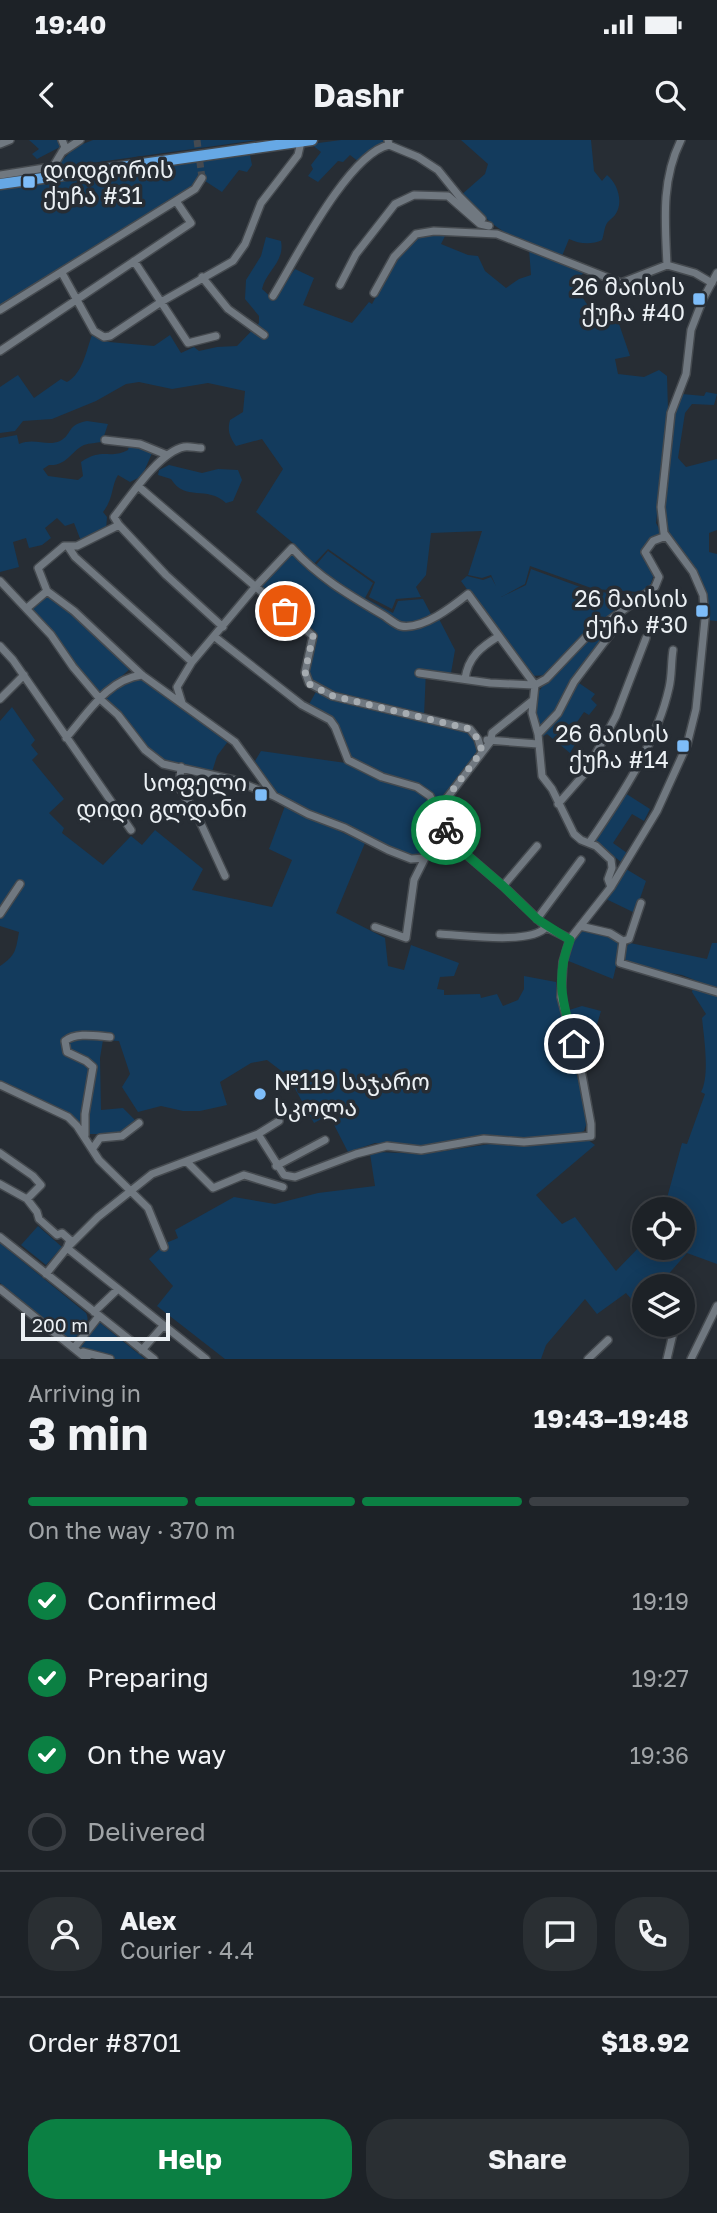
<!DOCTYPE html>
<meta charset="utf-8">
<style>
:root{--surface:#1d2227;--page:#2a2f33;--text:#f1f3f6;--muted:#a0a4a7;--line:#3b3f44;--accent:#0b8043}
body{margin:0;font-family:"Golos Text","Noto Sans Georgian",sans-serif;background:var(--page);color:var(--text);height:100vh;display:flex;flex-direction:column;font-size:26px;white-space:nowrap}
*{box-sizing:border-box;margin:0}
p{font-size:23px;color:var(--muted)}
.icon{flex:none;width:38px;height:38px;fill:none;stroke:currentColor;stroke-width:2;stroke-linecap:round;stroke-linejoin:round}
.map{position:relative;height:1219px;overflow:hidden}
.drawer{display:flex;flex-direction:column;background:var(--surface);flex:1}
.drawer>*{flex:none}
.fabs{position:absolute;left:632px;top:1057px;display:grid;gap:14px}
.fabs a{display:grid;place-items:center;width:63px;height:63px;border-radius:50%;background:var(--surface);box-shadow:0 4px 18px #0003,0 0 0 2px var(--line);font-size:35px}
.scale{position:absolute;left:21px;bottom:18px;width:149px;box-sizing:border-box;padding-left:7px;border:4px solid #ebf0f4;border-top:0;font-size:19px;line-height:24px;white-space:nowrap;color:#ebf0f4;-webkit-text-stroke:5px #272d34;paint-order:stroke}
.pin{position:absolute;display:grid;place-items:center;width:60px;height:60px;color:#fff;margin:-30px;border:4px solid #fff;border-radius:50%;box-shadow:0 2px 7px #0007}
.courier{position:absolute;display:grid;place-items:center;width:70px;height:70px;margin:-35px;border:5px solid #0b8043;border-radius:50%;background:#fff;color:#222;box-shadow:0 2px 9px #0007}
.headline em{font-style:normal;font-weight:700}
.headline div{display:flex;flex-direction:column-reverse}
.headline{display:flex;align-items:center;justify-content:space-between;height:119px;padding:0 28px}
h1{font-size:46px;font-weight:700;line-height:52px}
.bar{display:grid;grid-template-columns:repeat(4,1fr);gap:10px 7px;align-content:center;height:84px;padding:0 28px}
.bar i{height:9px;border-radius:5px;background:var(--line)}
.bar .selected{background:var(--accent)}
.bar p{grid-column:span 4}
.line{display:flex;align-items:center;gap:18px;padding:0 28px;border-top:2px solid var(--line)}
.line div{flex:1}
.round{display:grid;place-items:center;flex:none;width:74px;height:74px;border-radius:28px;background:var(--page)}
ol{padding:0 28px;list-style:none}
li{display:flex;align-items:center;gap:21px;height:77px}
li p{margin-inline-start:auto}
li .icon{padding:7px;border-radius:50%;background:var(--accent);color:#fff;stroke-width:4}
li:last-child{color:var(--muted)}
li i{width:38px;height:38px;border:4px solid var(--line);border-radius:50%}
.primary-button{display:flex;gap:14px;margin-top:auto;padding:14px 28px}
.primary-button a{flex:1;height:80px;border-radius:28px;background:var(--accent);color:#fff;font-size:28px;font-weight:700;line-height:80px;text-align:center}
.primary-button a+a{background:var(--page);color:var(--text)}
.status{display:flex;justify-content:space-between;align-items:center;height:49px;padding:0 35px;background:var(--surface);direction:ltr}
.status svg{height:19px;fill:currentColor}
header{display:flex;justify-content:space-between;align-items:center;height:91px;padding:0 28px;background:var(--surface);font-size:32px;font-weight:700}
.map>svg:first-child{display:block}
</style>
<div class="status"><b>19:40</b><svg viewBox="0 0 49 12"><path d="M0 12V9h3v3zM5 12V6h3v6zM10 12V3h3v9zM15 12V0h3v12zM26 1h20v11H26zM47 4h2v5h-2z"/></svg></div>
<header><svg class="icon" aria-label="back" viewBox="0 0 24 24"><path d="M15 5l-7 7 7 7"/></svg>Dashr<svg class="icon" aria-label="search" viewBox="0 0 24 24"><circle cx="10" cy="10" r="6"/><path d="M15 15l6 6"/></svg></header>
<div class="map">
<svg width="717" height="1219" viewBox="0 0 717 1219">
<rect width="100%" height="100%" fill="#272d34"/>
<!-- green -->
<path fill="#133b5d" d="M29 0H62L60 7 37 19 32 14 39 9Z
M93 0H257L55 28 75 7Z
M341 0H385L359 22 350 15 343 22 338 21 318 42 308 36 313 29 311 25 321 12 311 4Z
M461 0H591L594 31 602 41 607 35C618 44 624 63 615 75 613 78 609 80 607 83 604 88 604 95 602 100 592 105 579 104 569 99L562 116 586 131 573 142 588 166 618 181 630 216 615 219 618 234 644 237 659 230 667 236 668 270 656 383 663 396 650 398C638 416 644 417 654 434L650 446 640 452 594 449 530 426 525 444 501 457 526 445 531 429 594 452 641 454 623 473 576 541 595 554 591 559 597 565 589 575 584 572 577 582 584 589 570 613 547 594 539 599 533 559 551 535 530 536 461 441 467 436 483 440 491 437 496 446 491 435 482 438 468 435 482 391 431 393 426 435 416 447 421 457 396 459 392 469 369 457 375 442 328 409 312 426 293 403 256 372 283 329 262 299 236 306C230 297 227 291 230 280L243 272 245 251 208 243 172 249 139 242 126 244 96 261 52 279 23 281 15 291 0 293V247L18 235 34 258 61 239 67 242C83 233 86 211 92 195L109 202 154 206 170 195 181 213 194 207 199 211 217 207 237 206 259 183V176L245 159 246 140 261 116 266 97 281 101C285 122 266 131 262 149L273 159 295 129 314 138 303 165 352 183 369 162 372 164 395 122 419 96 446 94 441 104 468 115 478 116 485 131 506 148 519 139 531 135 529 109 494 85 460 56 485 34 488 24Z
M250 15 252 25 247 32 239 30 222 52 205 41V36H199L194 46 0 166V50Z
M706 252 717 254 714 265 692 264 685 273 678 318 686 327 717 319V390L709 393V412L717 414V481L706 480 705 459 666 391 663 377 675 270 682 254 704 256Z
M87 281 108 284 102 302C96 303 90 303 84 305 70 312 67 326 49 325L43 329 48 336 78 340 83 336 81 322C104 307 108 320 128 310L129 306 153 311 142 336 130 342 118 335C111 346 114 358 103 372L107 377 106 389 81 401 74 383 65 386 57 378 45 388 51 398 42 405 29 408 26 398 13 402 19 427 0 432V298L17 295 19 304C35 297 46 307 60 301 73 294 66 285 87 281Z
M169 325 202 333 218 329 238 330 242 340 233 361 226 363C207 345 185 362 171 339L158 335 159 330Z
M328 411 373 443 365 458 393 473 398 461 423 459 434 480 439 479 455 510 451 533 426 530 424 576C404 571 314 555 308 537 305 525 313 506 316 494L262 446 292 412 310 432Z
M44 456C63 457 115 512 131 528L100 555C76 527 56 496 31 468Z
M134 539 145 541 196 579 229 600 217 616 212 632 162 619 146 605 119 573 103 559 117 545Z
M317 550 469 591C475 599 479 604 476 614L437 666 431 653 386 635 352 618 338 584 333 578 308 566Z
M12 567 35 600 31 605 38 614 32 620 64 659 49 673 64 688 62 693 103 725 131 696 142 705 155 690 203 729 192 750 272 767 292 720 269 709 285 666 365 703 336 773 385 798 388 826 404 830 411 805 459 823 454 836 440 837 437 849 444 850V855L480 854 481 858 497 854 503 866 518 860 524 849V836L556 842 557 859 572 909 587 982 584 991 574 995 523 998 477 997 423 1008 389 1003H375L348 1012 329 975 314 983 288 936 267 920 251 923 220 942 227 965 200 971H183L161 966 138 972 122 947 130 934 119 901 103 900 100 918 101 970 123 968 136 981 121 994H90L70 975 52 965 30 958 0 942V826C16 816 16 809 19 792L0 786V581Z
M261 611 346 623 412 648 428 660 444 693 445 701C437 706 426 716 416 716 403 715 292 665 281 656 271 647 263 632 255 621Z
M625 653 650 669 644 681 632 674 613 703 627 713 621 722 595 701Z
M626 729 646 741 635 773 606 759Z
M584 790H598L619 801 620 810 613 839 566 820C569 807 571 796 584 790Z
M630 803 707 819 712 803H717V849L682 835 637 827 624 819 625 808Z
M693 847 717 856V1124L687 1113 658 1146H644V1162L639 1168 626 1153 597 1174 585 1159 546 1205 541 1219H225L157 1166 173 1146 149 1119 166 1103 178 1098 175 1090 234 1057 275 1064 318 1053 375 1046 370 1014 377 1012 424 1014 490 1004 529 1005 588 1000 595 1005 536 1055 562 1084 575 1077 616 1131 644 1102V1108H682V1069H664L682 1003 687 1004 705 954 701 952C710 935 704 898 702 878L706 874 692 852Z
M582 866 601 871 592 901 575 899 566 871Z
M38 1086 62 1107 46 1125 21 1105Z
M0 1103 86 1173C92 1185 79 1193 72 1201L0 1143Z
M99 1182 145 1219H114L81 1208 80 1205Z"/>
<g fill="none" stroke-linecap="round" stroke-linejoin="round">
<!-- minor-tunnel -->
<path stroke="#444a51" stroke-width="7" stroke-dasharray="7 3.5" stroke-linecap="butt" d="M197 0 202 38"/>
<defs>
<path id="minor" d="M0 4 10 0
M389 5 418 17 438 30 459 56 482 79
M62 12 80 0
M51 30 65 7 62 0
M0 35 51 27
M134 121 188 203 216 196
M667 125C665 82 661 40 681 0
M667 125 695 133 712 143
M62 133 94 191 104 197 110 196 161 162 233 121 245 104 261 63 298 15 301 2
M202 137 228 169 264 195
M340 145 356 114 395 64 414 55 448 56 480 84 489 86
M374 153 394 117 416 94 434 91 497 94 621 143 667 125
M273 156C295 120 348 14 389 5L388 0
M0 170 195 49 202 38
M0 211 191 83 176 61
M105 300 140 304 167 315
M138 346 313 496 305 532 309 543 333 556 470 589 478 599 482 612
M119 385 114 377C130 357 159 312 184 307 189 306 196 308 201 308
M69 408 75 417 192 522
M0 441 51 495 73 527 100 559 118 575 145 610 163 624 234 640 274 656 308 674 345 688 388 710 411 719 425 718 441 707 453 703
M27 468 47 451
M223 487 166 435 119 385 77 406H64L38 428 47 451 74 471 142 535 235 602 274 656
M215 497 302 565 330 580 335 587 348 620 382 637 417 647 430 656 437 671
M0 506 13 520 131 690
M419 533 490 543 534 545
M465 539C468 517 481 507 499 496
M535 545 532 573 538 594 542 636 552 649 574 694 581 700 596 706 611 720 612 728 608 739 611 747
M535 545 546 539 585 498 655 447 659 437 645 412 653 401 666 396
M0 559 24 535
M532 561 492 593 491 601 437 671 453 703 503 746 546 787 570 799
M182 563 177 547 192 522 256 446 292 408C318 437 349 455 383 475 388 478 396 485 401 486 423 490 453 466 468 454L535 545
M538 594 558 573 574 542 615 488 620 472
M66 598C88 573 108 539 142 535
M487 600 538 604
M181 627 179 647 196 673 225 736
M558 664 586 632 616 576 646 498
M589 703C620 658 657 602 669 548 672 536 671 522 673 510
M503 746 537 706
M0 774 20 744
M537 779 581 720
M580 786 610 793 623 801
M375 787 406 798 414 740 425 718
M440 794C463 795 532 805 546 787
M623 801 620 823 717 852
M623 801 629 799 641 763
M0 945 68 977 77 986 99 1020 148 1068 164 1107
M258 994 284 1035 295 1037 356 1014 387 1006 421 1010 484 999 524 1002 591 996V984L582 935 561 857 563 822 570 799 611 747 657 671 687 605 696 569 705 479 703 455 693 432 664 393 661 367 671 273 686 234 691 190 703 159 717 133
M85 995V974L93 927 86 921 67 912 65 901C76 892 96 896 110 897
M93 1008 100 998 122 996 139 983
M0 1013 33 1036 41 1045 27 1059
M187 1022 213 1048 244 1035 283 1047
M276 1026 325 1000
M0 1044 27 1059 37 1072 39 1079 57 1095 62 1093 70 1100 67 1108 206 1219
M0 1097 154 1219
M46 1134 67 1108 98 1077 152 1034 258 994 279 981
M0 1149 87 1219
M94 1172 118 1149
M74 1208 99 1176
M142 1210 163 1186
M83 1212 110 1219
M588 1219 608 1200
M667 1219 675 1185
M691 1219 717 1166"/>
<path id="highway" d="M0 44 312 0"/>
</defs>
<!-- minor casing -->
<use href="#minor" stroke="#454a4f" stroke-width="10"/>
<!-- highway casing -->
<use href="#highway" stroke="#454a4f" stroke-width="13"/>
<!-- minor -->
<use href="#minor" stroke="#707880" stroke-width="7"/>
<!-- highway -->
<use href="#highway" stroke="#66a8e5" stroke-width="10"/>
</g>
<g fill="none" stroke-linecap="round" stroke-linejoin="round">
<!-- done -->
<path stroke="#a6acb1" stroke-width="7" stroke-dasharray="0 12.6" d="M285 471 313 496 305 532 309 544 333 556 470 589 478 599 482 611 437 671 446 690"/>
<!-- route -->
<path stroke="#0b8043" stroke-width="9" d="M446 690 453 703 503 746 537 779 570 800C554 839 564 866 574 904"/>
</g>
<!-- markers -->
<g fill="#7ebdf9" stroke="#272d34" stroke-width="2.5">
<rect x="22" y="35" width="14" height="14" rx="3.5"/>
<rect x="692" y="152" width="14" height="14" rx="3.5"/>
<rect x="695" y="464" width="14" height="14" rx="3.5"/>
<rect x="676" y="599" width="14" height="14" rx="3.5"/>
<rect x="254" y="648" width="14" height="14" rx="3.5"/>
<circle cx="260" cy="954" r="7"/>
</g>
<g text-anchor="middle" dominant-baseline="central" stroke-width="7" stroke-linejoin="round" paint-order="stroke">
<!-- poi labels -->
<g font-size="23" fill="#ebf0f4" stroke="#272d34" text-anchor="end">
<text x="43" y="29" text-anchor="start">დიდგორის<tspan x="43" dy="26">ქუჩა #31</tspan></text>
<text x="685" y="146">26 მაისის<tspan x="685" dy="26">ქუჩა #40</tspan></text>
<text x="688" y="458">26 მაისის<tspan x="688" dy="26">ქუჩა #30</tspan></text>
<text x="669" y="593">26 მაისის<tspan x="669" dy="26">ქუჩა #14</tspan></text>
<text x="247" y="642">სოფელი<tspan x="247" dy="26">დიდი გლდანი</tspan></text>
<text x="274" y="941" text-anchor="start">№119 საჯარო<tspan x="274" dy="26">სკოლა</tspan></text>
</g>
</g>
</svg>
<div class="fabs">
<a><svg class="icon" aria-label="locate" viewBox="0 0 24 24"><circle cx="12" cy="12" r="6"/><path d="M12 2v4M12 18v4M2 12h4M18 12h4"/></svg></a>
<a><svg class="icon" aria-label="layers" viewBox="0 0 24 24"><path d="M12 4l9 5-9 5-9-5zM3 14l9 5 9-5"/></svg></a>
</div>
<div class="scale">200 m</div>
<div class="pin" style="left:285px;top:471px;background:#ea580c"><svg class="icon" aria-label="bag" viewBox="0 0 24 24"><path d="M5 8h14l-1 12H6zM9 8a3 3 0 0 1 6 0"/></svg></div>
<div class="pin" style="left:574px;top:904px;background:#1f2937"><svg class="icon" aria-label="home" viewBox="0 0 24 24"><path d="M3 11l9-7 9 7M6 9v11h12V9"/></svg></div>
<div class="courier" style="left:446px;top:690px"><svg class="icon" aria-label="bike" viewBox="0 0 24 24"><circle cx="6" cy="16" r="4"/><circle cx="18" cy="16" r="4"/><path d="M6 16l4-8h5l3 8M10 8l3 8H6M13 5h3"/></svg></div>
</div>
<section class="drawer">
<div class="headline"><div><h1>3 min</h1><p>Arriving in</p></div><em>19:43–19:48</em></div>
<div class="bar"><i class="selected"></i><i class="selected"></i><i class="selected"></i><i></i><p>On the way · 370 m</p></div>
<ol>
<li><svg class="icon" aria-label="check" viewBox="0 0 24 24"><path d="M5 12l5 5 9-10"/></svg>Confirmed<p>19:19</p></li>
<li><svg class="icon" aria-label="check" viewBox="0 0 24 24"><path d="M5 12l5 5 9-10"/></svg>Preparing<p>19:27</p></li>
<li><svg class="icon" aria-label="check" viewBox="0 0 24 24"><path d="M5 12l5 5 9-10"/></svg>On the way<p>19:36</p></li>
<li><i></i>Delivered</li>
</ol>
<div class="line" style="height:126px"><a class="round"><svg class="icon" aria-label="person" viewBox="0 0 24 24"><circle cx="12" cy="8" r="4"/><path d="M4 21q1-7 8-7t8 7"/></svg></a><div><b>Alex</b><p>Courier · 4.4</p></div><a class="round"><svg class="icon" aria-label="chat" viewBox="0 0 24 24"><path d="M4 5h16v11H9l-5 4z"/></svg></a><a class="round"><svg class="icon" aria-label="phone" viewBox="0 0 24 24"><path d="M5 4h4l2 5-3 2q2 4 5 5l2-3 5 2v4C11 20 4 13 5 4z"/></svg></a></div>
<div class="line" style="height:91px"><div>Order #8701</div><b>$18.92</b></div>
<div class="primary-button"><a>Help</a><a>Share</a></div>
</section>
